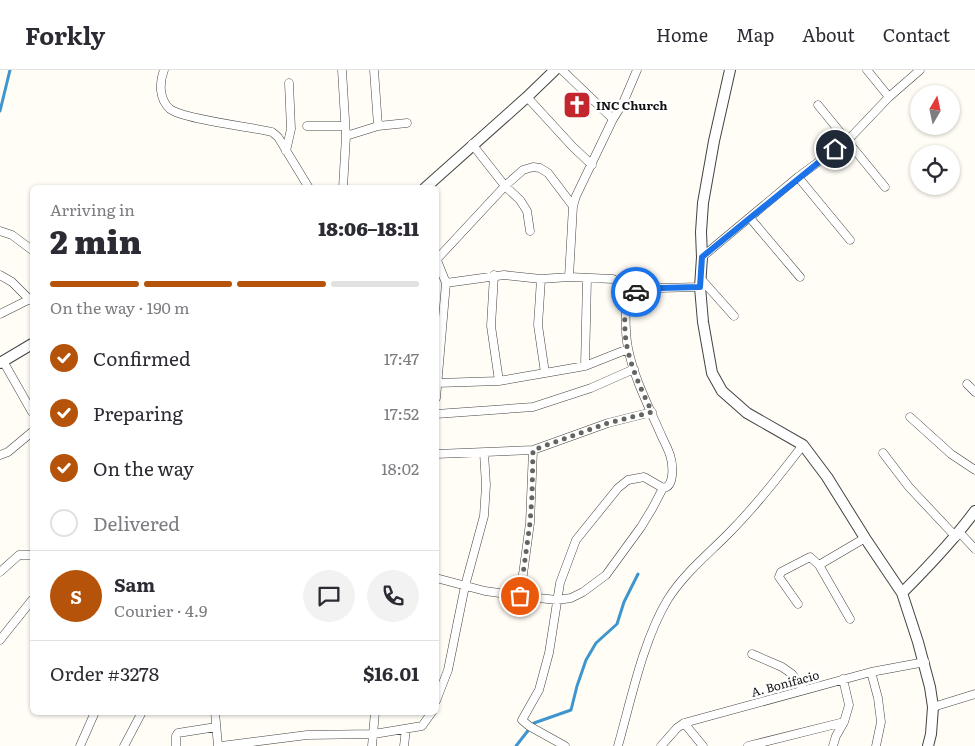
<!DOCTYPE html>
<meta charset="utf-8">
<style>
:root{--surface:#fff;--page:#f2f2f3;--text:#2b2b33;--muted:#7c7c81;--line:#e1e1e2;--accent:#b45309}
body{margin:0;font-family:Literata,serif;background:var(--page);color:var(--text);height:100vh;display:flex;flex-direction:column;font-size:19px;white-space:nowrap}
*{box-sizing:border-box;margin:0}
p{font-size:16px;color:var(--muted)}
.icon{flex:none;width:28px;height:28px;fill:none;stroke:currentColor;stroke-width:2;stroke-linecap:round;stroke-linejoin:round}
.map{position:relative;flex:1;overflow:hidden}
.drawer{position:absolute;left:30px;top:115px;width:409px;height:530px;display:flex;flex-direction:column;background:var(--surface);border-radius:8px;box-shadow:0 1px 4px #0004}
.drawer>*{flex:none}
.needle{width:32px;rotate:9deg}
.tools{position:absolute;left:910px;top:15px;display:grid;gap:10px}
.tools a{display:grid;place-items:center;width:50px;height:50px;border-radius:50%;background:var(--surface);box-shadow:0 1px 4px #0004;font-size:25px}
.pin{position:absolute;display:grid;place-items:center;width:42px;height:42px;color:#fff;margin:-21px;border:2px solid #fff;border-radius:50%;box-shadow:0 1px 5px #0007}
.courier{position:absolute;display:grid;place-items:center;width:50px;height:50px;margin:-25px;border:4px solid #1a73e8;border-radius:50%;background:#fff;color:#222;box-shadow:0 1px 6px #0007}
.headline em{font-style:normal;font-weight:800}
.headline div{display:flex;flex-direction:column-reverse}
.headline{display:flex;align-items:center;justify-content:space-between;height:85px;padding:0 20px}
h1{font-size:32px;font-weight:800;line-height:38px}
.bar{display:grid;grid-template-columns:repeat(4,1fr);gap:8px 5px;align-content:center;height:60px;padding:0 20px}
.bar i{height:6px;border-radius:4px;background:var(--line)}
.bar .selected{background:var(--accent)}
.bar p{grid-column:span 4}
.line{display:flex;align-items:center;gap:12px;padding:0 20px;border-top:1px solid var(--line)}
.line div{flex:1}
.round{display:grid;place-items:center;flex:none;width:52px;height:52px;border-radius:26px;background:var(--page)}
ol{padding:0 20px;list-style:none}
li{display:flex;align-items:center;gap:15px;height:55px}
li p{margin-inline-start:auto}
li .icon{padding:5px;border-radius:50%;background:var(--accent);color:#fff;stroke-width:4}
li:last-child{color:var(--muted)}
li i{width:28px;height:28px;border:2px solid var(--line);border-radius:50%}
header{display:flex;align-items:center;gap:30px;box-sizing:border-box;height:70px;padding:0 25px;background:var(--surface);border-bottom:1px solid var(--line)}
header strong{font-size:24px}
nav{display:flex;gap:28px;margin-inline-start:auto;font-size:18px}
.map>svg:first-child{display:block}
</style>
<header>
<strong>Forkly</strong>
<nav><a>Home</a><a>Map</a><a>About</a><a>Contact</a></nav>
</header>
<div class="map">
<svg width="975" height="676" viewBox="0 0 975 676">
<rect width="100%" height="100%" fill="#fffdf5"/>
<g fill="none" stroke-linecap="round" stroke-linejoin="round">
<!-- stream -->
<path stroke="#3f96cf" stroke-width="3" d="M0 41 10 0
M516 676 534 653 571 640 577 616 586 590 596 573 617 554 624 532 638 504"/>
<defs>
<path id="minor" d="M164 0C159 13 159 29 170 39 182 49 252 57 272 62L278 67 309 118
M342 0 346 66 343 118
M374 0 378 56
M562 0 613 49
M867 0 889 27
M527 27 572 76 592 95
M818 35 885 117
M307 56H344
M346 66 378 56 407 53
M472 74 505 116 520 130 527 141 530 161
M286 81 291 59 289 13
M798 107 850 170
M750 148 800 207
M0 161 12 165 32 180
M702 187 798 107 848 70 889 27 920 0
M436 188 446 213 436 328
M437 189 505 116 523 100 533 97 540 98 548 103 573 136
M0 205 12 212 30 230
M494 205 491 256 499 311
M569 207 573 136 576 126 613 49 623 33 637 0
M701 209 734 246
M446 213 504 205 541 209 569 207 613 209 620 213 626 220 634 222 659 218 700 217
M0 244 32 228
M3 291 32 342
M585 296 587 208
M545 303 585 296 628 279
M437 313 499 311 545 303 538 255 541 209
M967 314 975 322
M436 344 533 337 591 318 634 299
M910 347 951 384 975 400
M883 383 909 417 956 467
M436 384 533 380 608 353 652 342
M0 385 8 382 32 362
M960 463 975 479
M0 502 19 485H32
M436 508 485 521 520 526 557 530 571 528 583 522 606 505 641 457 652 439 663 418C675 417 673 394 670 385 668 379 665 373 662 367 650 339 634 309 628 278 624 259 626 240 626 220
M520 526 530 453 533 380
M798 534 779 507 781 502 810 487 819 495
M850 549 819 495 865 468
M0 570 32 530
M752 584 782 597 792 604 804 620
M871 602 878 628 881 652 876 676
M843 609 849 635 844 652
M436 631 448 600 465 516 484 446 486 415 484 383
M933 637 975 624
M215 642 218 676
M684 653 703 676
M80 676 95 642
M124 676 142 642
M176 676V666L178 663 216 657
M221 676 307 665 374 664 422 656 432 642
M372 676 375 642
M404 676 406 659
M565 676 529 656 522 650 539 620 549 583 560 513 576 470 618 418 628 410 644 407 663 418
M618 676C631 630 643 570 668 529 684 504 706 486 727 465 755 437 779 406 803 375
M661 676 677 658 684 653 871 602 925 592
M748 676 844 652 836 666 833 676"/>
<path id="tertiary" d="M730 0 714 71 703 133 701 162 702 187 700 217 703 252 712 303 722 321 747 343 803 375 827 407 865 468 902 523 918 572 930 617 933 637 931 664 928 676
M425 118 527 27 555 0
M0 293 32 274
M902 523C928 497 953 471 975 441"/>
</defs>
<!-- minor casing -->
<use href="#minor" stroke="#444" stroke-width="9"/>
<!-- tertiary casing -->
<use href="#tertiary" stroke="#444" stroke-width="12"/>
<!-- minor -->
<use href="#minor" stroke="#fff" stroke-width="8"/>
<!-- tertiary -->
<use href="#tertiary" stroke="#fff" stroke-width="10"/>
</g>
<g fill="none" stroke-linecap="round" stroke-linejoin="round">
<!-- done -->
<path stroke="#646461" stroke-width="5" stroke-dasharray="0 9" d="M520 526 530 453 532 426 533 380 608 353 652 342C640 317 626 288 625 260 624 247 626 233 626 220L636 222"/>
<!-- route -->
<path stroke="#1a73e8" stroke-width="6" d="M636 222 660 218 700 217 702 187 835 79"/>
</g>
<!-- icons -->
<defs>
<symbol id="church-square" viewBox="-11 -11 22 22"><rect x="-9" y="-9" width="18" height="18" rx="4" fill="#c4262e" stroke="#fff"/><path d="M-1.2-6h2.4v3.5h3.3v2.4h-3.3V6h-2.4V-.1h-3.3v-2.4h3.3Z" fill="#fff"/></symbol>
</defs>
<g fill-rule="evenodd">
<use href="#church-square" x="561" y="19" width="32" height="32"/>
</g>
<g text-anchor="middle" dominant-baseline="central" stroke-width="5" stroke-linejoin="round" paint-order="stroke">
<!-- poi labels -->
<g font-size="12" font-weight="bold" fill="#111" stroke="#fff" text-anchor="start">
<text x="596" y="35">INC Church</text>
</g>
<!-- street labels -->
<g font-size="12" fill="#111" stroke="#fff">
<text transform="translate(785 613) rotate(-15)">A. Bonifacio</text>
</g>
</g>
</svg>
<div class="tools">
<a><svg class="needle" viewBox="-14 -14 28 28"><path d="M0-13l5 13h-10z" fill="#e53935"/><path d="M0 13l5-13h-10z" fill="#7c7c81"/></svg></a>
<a><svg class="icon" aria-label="locate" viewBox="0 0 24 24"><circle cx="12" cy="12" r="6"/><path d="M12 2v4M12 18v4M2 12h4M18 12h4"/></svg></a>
</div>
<div class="pin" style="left:520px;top:526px;background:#ea580c"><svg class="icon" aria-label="bag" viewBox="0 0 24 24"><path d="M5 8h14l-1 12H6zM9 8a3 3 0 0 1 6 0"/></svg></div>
<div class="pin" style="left:835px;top:79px;background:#1f2937"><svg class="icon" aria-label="home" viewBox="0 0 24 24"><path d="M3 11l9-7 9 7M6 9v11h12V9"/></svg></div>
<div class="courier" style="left:636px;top:222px"><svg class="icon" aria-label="car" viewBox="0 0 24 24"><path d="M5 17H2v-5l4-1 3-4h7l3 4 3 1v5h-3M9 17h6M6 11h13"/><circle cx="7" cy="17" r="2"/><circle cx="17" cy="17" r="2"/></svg></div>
<section class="drawer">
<div class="headline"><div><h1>2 min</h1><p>Arriving in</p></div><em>18:06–18:11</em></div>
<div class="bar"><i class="selected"></i><i class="selected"></i><i class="selected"></i><i></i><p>On the way · 190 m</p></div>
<ol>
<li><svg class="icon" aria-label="check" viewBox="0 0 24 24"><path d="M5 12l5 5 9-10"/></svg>Confirmed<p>17:47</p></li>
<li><svg class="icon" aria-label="check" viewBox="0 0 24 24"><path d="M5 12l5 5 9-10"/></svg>Preparing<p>17:52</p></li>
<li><svg class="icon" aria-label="check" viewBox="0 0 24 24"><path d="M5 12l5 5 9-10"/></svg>On the way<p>18:02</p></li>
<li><i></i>Delivered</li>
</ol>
<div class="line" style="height:90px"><b class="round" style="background:var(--accent);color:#fff">S</b><div><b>Sam</b><p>Courier · 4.9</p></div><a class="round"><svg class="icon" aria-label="chat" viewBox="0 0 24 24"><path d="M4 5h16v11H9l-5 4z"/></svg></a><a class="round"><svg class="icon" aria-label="phone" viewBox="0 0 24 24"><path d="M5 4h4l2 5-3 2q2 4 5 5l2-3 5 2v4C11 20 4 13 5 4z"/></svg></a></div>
<div class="line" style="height:65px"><div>Order #3278</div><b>$16.01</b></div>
</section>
</div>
